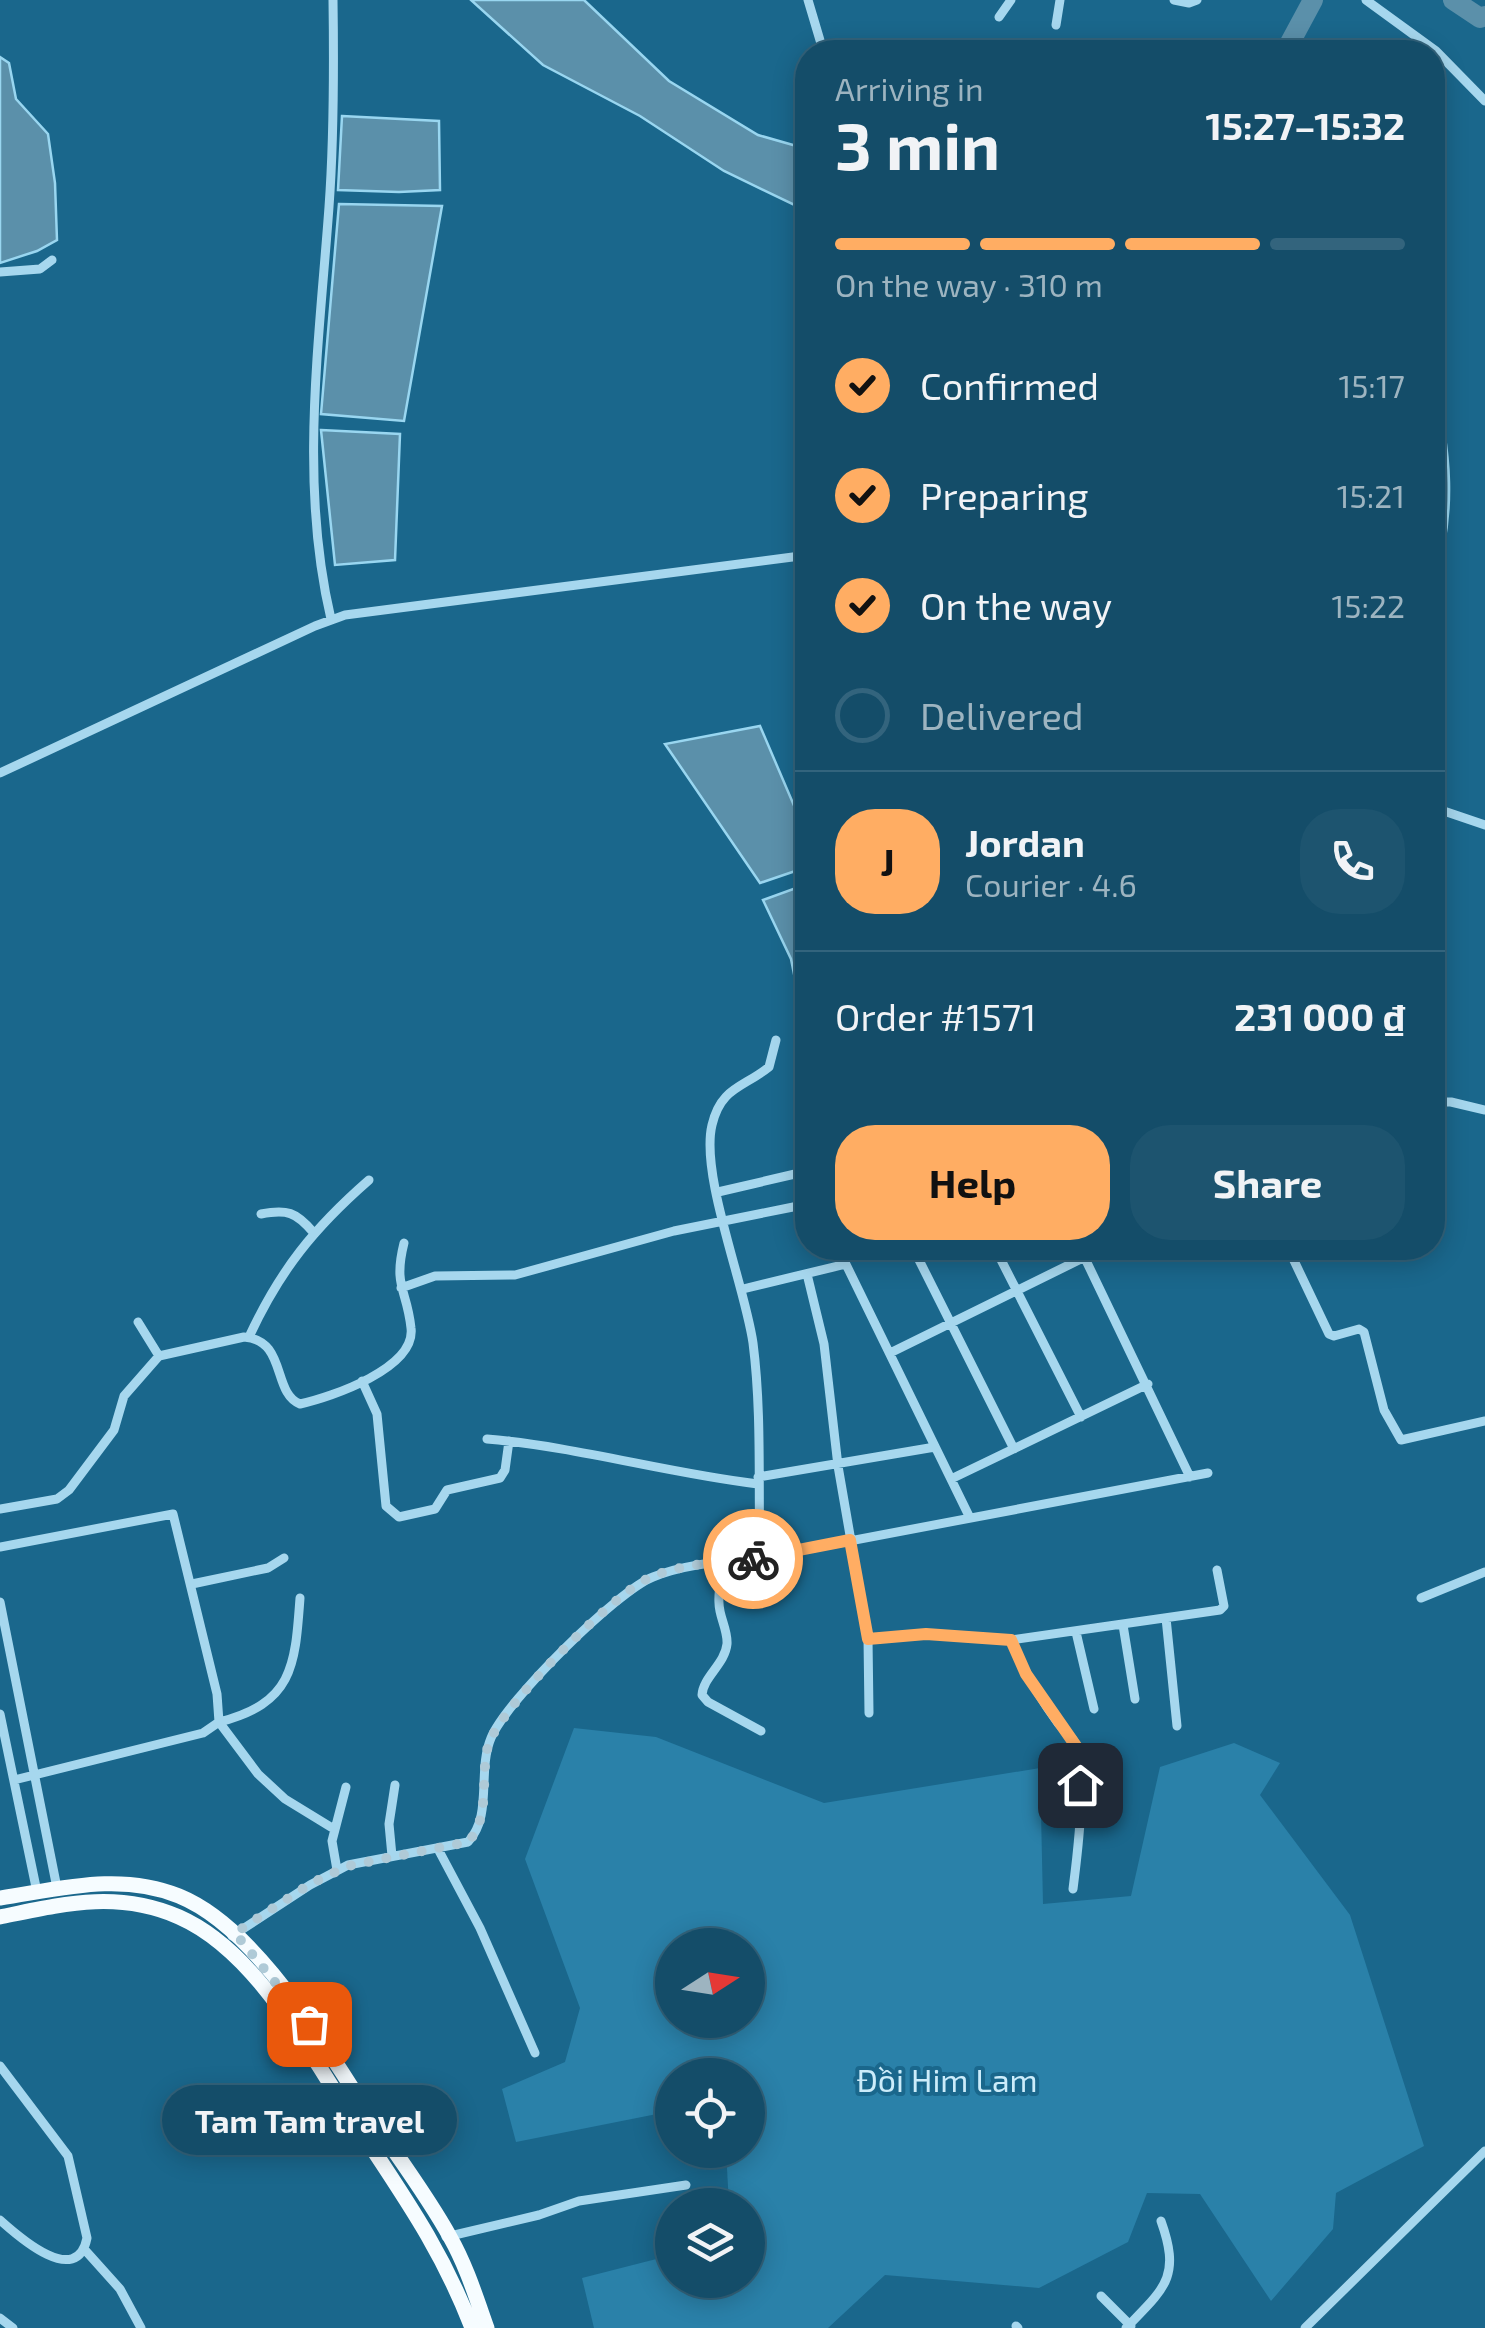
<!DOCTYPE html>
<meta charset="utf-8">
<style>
:root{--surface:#144d69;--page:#1d546f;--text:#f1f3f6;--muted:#9db4c0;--line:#33647d;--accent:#ffad63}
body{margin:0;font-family:"Exo 2",sans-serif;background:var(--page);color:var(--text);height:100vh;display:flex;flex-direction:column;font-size:38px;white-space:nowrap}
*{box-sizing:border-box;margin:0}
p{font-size:32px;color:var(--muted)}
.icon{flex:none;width:55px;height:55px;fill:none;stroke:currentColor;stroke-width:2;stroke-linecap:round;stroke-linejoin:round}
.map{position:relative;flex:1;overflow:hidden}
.drawer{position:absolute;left:795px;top:40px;width:650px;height:1220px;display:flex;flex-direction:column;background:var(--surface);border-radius:40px;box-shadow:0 5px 25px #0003,0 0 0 2px var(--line)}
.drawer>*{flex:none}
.needle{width:65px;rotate:78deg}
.tools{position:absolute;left:655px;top:1928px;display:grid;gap:20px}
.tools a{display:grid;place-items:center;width:110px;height:110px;border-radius:50%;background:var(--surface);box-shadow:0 5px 25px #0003,0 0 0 2px var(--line);font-size:50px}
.pin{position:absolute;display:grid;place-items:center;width:85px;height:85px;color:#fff;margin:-42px;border-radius:20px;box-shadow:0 5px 15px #0006}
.courier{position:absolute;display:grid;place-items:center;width:100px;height:100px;margin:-50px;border:8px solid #ffad63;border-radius:50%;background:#fff;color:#222;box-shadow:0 2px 12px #0007}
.bubble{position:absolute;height:70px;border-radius:35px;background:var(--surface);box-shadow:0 5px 25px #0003,0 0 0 2px var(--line);font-size:32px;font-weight:700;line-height:70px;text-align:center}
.summary em{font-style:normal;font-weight:700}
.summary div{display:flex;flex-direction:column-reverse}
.summary{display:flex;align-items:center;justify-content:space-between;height:170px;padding:0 40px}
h1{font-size:65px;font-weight:700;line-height:75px}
.bar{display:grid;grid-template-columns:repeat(4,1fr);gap:15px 10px;align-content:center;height:120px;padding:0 40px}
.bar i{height:12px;border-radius:8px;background:var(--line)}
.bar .selected{background:var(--accent)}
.bar p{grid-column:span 4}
.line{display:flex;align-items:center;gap:25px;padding:0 40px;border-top:2px solid var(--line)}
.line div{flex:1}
.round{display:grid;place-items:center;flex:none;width:105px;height:105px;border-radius:40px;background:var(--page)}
ol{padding:0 40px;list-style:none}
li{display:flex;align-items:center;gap:30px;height:110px}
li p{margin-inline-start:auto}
li .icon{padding:10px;border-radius:50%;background:var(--accent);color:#111;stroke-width:4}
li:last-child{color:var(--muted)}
li i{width:55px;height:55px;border:5px solid var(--line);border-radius:50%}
.action{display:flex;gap:20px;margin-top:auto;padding:20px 40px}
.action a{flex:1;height:115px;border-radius:40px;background:var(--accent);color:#111;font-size:40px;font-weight:700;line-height:115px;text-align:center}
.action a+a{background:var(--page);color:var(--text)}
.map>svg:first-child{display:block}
</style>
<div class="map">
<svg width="1485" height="2328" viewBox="0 0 1485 2328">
<rect width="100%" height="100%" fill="#1a678c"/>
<!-- green -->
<path fill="#2a81a9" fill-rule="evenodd" d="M574 1728 656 1737 824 1803 1040 1768 1043 1904 1131 1896 1160 1767 1234 1743 1280 1763 1260 1795 1350 1915 1424 2146 1336 2193 1333 2229 1271 2301 1200 2194 1147 2193 1128 2242 1039 2288 885 2275 828 2328H594L582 2278 672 2255V2280H748V2205H729L726 2150H748V2075H672V2111L516 2142 502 2089 565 2062 580 2008 525 1859ZM672 1945H748V2020H672Z"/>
<!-- water -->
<path fill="#5b90aa" stroke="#99d6f0" stroke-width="2.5" d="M471 0H584L669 81 758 135 807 149V211L724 171 640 116 543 65Z
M1260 43 1270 52H1183Z
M0 57 9 63 16 99 48 134 55 183 57 240 37 251 0 263Z
M342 116 439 121 440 190 399 192 338 190Z
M339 204 442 206 404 421 321 414Z
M1432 381C1452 446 1457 519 1433 583Z
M321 430 400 434 395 560 335 565Z
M760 726 807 836V867L760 883 665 744Z
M807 884V997L799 999 791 959 763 900Z"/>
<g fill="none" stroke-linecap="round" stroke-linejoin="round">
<!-- river -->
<path stroke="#5b90aa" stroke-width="20" d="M1453 0 1480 18 1485 16
M1285 52 1313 0"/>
<!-- minor -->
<path stroke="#a6d7ee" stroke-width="9" d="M808 0 822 47
M1174 0 1189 3 1197 0
M1366 0 1436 51 1485 101
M999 17 1011 0
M1056 25 1060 0
M0 272 40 269 52 260
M331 619C299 484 319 344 329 207 334 138 334 69 333 0
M0 773 315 626 345 615 808 555
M1432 807 1485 825
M1432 1102H1451L1485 1110
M718 1192 808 1171
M261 1214C287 1209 296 1212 313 1232
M838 1248 970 1518
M913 1248 1014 1449
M995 1248 1081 1417
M1080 1248 1190 1477
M1288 1248 1329 1334 1334 1336 1359 1329 1364 1332 1384 1410 1401 1440 1485 1421
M807 1274 824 1344 838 1466 868 1639 926 1634 1011 1640 1220 1610 1224 1606 1217 1570
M401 1288 435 1276 515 1275 674 1231 808 1204
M743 1289 846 1264
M138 1322 159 1356
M249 1337C280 1270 314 1228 369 1180
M890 1353 1085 1257
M362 1381 377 1414 386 1506 399 1517 435 1509 447 1490 500 1478 505 1470 509 1441
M487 1439C579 1447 666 1473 758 1484
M758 1477 935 1447
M951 1479 1148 1384
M0 1509 57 1499 69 1490 114 1430 124 1396 159 1356 244 1337C287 1340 272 1393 300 1404 332 1397 416 1368 411 1328 407 1289 393 1287 404 1243
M0 1547 173 1514 217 1694 219 1722 203 1733 14 1780
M760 1558C758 1487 762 1413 753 1343 745 1286 700 1175 712 1125 721 1087 743 1088 769 1067L776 1040
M723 1562C722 1575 718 1590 719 1603 719 1617 728 1630 727 1644 725 1664 703 1677 702 1695L708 1702 761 1731
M192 1584 268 1568 284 1558
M300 1598C295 1667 293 1703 219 1722L258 1774 285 1799 334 1829
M1421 1598 1485 1572
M0 1602 57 1888
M1166 1618 1177 1726
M1123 1625 1135 1699
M1076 1632 1094 1709
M868 1639 869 1713
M1011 1640C1023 1669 1039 1697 1058 1723 1063 1729 1069 1734 1074 1741 1089 1766 1077 1858 1073 1889
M0 1714 37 1892
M438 1849 480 1928 535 2053
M392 1856 389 1824 395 1785
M337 1870 332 1841 346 1787
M232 1936 310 1885 348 1865 468 1842C493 1816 477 1771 491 1738 506 1701 617 1591 653 1577 687 1563 724 1562 760 1558L1208 1473
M0 2066 68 2156 87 2238C77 2288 20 2238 0 2220
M446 2237 539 2215 579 2201 686 2185
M85 2250 120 2289 141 2328
M1101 2296 1131 2326
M0 2318 13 2328
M1016 2326 1018 2328
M1126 2328C1165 2288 1181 2277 1161 2221
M1305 2328 1485 2151"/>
<!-- trunk -->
<path stroke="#f6fcff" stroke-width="15" d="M0 1898C60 1889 120 1872 179 1896 260 1929 327 2052 375 2123 400 2160 428 2197 450 2237 466 2265 476 2297 487 2328
M0 1917C63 1904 117 1890 179 1917 254 1950 304 2045 347 2110 396 2186 439 2242 472 2328"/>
</g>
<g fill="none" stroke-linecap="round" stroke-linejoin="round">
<!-- done -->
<path stroke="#afcad7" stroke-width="10" stroke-dasharray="0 18" d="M309 2024 235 1933 310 1884 348 1866 468 1842C491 1818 480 1776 488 1746 499 1708 612 1596 647 1579 679 1564 718 1562 753 1559"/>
<!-- route -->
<path stroke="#ffad63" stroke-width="12" d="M753 1559 850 1540 868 1639 926 1634 1011 1640 1026 1674 1076 1746 1080 1785"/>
</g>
<g text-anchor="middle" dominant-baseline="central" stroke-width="8" stroke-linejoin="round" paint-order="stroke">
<!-- park labels -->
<g font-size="32" fill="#ccecfa" stroke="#1a678c">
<text x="947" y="2079">Đồi Him Lam</text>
</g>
</g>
</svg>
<div class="tools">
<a><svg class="needle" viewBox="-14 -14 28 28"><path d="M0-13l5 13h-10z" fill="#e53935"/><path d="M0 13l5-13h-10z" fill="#9db4c0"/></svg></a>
<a><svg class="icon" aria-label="locate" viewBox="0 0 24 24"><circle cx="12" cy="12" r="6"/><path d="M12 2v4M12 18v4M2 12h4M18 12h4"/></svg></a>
<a><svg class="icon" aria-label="layers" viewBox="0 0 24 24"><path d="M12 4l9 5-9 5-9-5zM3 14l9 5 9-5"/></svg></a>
</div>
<div class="pin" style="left:309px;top:2024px;background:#ea580c"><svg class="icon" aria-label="bag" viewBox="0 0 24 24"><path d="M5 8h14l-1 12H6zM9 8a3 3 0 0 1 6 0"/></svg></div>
<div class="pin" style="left:1080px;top:1785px;background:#1f2937"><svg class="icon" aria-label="home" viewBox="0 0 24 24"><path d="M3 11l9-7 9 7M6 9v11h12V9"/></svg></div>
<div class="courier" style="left:753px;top:1559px"><svg class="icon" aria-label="bike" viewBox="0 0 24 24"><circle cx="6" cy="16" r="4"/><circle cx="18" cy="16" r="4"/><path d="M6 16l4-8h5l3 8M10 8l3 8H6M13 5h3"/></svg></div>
<div class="bubble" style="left:162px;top:2085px;width:295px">Tam Tam travel</div>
<section class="drawer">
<div class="summary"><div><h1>3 min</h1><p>Arriving in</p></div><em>15:27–15:32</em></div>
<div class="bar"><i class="selected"></i><i class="selected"></i><i class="selected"></i><i></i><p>On the way · 310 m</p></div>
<ol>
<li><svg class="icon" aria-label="check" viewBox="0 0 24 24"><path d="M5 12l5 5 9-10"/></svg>Confirmed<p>15:17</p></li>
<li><svg class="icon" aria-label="check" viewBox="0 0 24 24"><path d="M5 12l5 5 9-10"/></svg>Preparing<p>15:21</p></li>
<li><svg class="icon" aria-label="check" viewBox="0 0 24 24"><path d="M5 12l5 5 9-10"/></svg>On the way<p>15:22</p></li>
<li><i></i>Delivered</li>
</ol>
<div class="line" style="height:180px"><b class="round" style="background:var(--accent);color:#111">J</b><div><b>Jordan</b><p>Courier · 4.6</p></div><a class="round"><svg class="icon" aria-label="phone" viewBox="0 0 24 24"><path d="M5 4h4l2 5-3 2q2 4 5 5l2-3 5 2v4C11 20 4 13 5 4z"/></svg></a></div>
<div class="line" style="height:130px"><div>Order #1571</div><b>231 000 ₫</b></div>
<div class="action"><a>Help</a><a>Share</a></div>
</section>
</div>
